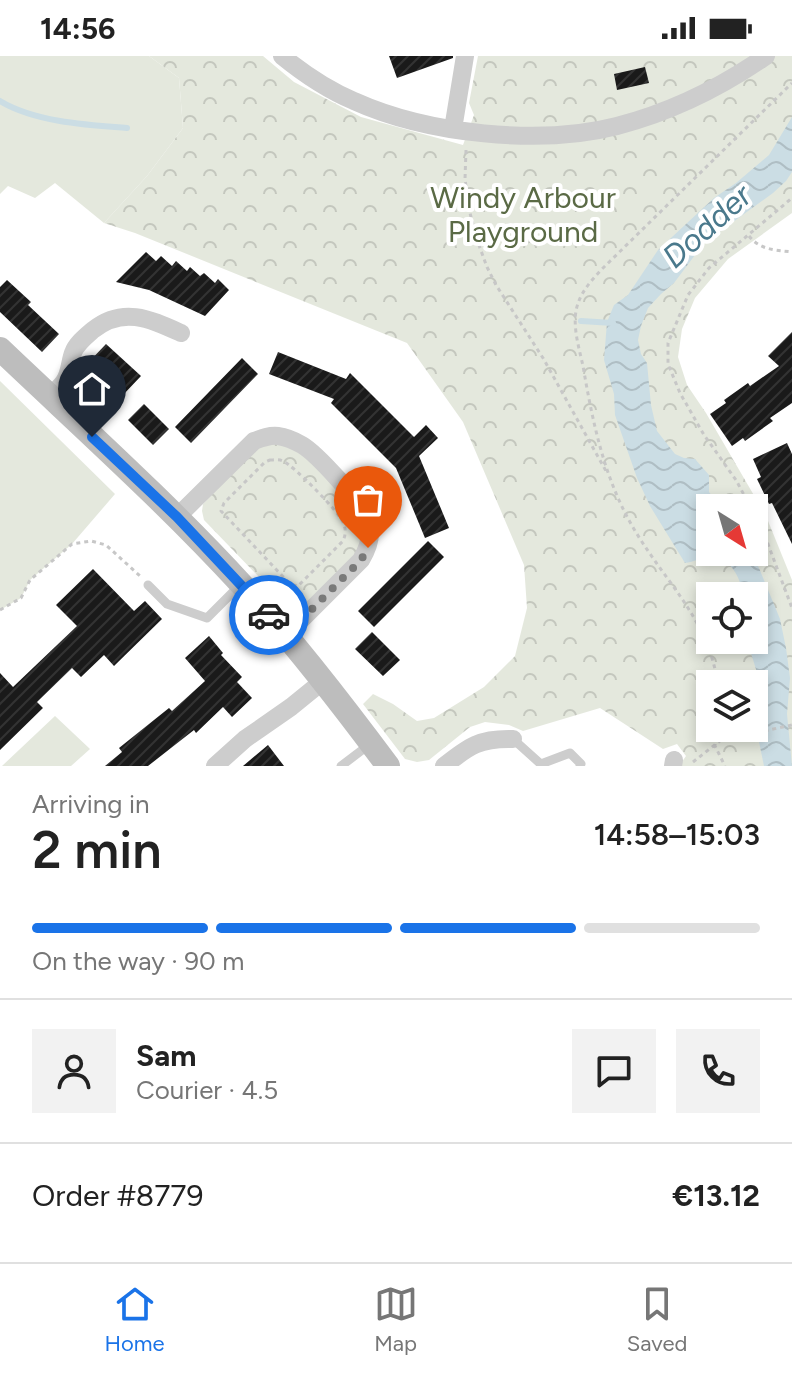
<!DOCTYPE html>
<meta charset="utf-8">
<style>
:root{--surface:#fff;--page:#f2f2f2;--text:#222;--muted:#767676;--line:#e0e0e0;--accent:#1a73e8}
body{margin:0;font-family:Figtree,sans-serif;background:var(--page);color:var(--text);height:100vh;display:flex;flex-direction:column;font-size:30px;white-space:nowrap}
*{box-sizing:border-box;margin:0}
p{font-size:26px;color:var(--muted)}
.icon{flex:none;width:44px;height:44px;fill:none;stroke:currentColor;stroke-width:2;stroke-linecap:round;stroke-linejoin:round}
.map{position:relative;height:710px;overflow:hidden}
.details{display:flex;flex-direction:column;background:var(--surface);flex:1}
.details>*{flex:none}
.needle{width:52px;rotate:143deg}
.controls{position:absolute;left:696px;top:438px;display:grid;gap:16px}
.controls a{display:grid;place-items:center;width:72px;height:72px;border-radius:0px;background:var(--surface);box-shadow:0 4px 12px #0003;font-size:40px}
.pin{position:absolute;display:grid;place-items:center;width:68px;height:68px;color:#fff;margin:-82px -34px;border-radius:50% 50% 50% 0;rotate:-45deg;box-shadow:0 0 8px #0007}
.pin .icon{rotate:45deg}
.courier{position:absolute;display:grid;place-items:center;width:80px;height:80px;margin:-40px;border:6px solid #1a73e8;border-radius:50%;background:#fff;color:#222;box-shadow:0 2px 10px #0007}
.headline em{font-style:normal;font-weight:600}
.headline div{display:flex;flex-direction:column-reverse}
.headline{display:flex;align-items:center;justify-content:space-between;height:136px;padding:0 32px}
h1{font-size:52px;font-weight:600;line-height:60px}
.bar{display:grid;grid-template-columns:repeat(4,1fr);gap:12px 8px;align-content:center;height:96px;padding:0 32px}
.bar i{height:10px;border-radius:6px;background:var(--line)}
.bar .current{background:var(--accent)}
.bar p{grid-column:span 4}
.line{display:flex;align-items:center;gap:20px;padding:0 32px;border-top:2px solid var(--line)}
.line div{flex:1}
.round{display:grid;place-items:center;flex:none;width:84px;height:84px;border-radius:0px;background:var(--page)}
.status{display:flex;justify-content:space-between;align-items:center;height:56px;padding:0 40px;background:var(--surface);direction:ltr}
.status svg{height:22px;fill:currentColor}
.tab-bar{display:flex;justify-content:space-around;align-items:center;height:112px;border-top:2px solid var(--line);background:var(--surface);font-size:22px;color:var(--muted)}
.tab-bar a{display:grid;justify-items:center;gap:4px}
.tab-bar .current{color:var(--accent)}
.map>svg:first-child{display:block}
</style>
<div class="status"><b>14:56</b><svg viewBox="0 0 49 12"><path d="M0 12V9h3v3zM5 12V6h3v6zM10 12V3h3v9zM15 12V0h3v12zM26 1h20v11H26zM47 4h2v5h-2z"/></svg></div>
<div class="map">
<svg width="792" height="710" viewBox="0 0 792 710">
<defs>
<pattern id="park-crowns" width="20" height="18" patternUnits="userSpaceOnUse" patternTransform="scale(2)"><rect width="20" height="18" fill="#e4e8dd"/><path d="M2 6a3 3 0 1 1 6 0M12 15a3 3 0 1 1 6 0" fill="none" stroke="#c4c7be"/></pattern>
<pattern id="water-waves" width="16" height="10" patternUnits="userSpaceOnUse" patternTransform="scale(2)"><rect width="16" height="10" fill="#cbdde4"/><path d="M0 5q4-4 8 0t8 0" fill="none" stroke="#afbec4"/></pattern>
<pattern id="building-hatch" width="6" height="6" patternUnits="userSpaceOnUse" patternTransform="scale(2)"><rect width="6" height="6" fill="#1a1a1a"/><path d="M-1 1l2-2M0 6l6-6M5 7l2-2" fill="none" stroke="#333"/></pattern>
</defs>
<rect width="100%" height="100%" fill="#fff"/>
<!-- green -->
<path fill="#e4e8dd" d="M0 0H149L179 22 183 72 147 120 104 167 55 127 35 142 8 130 0 138Z
M0 325 115 438 72 488 30 524 21 542 0 554Z
M55 660 90 693 71 710H2Z"/>
<!-- park -->
<path fill="url(#park-crowns)" fill-rule="evenodd" d="M149 0H263L294 26 361 61 463 89 474 59 469 47 478 0H792V157L728 203 695 242 682 273 678 301 687 329 706 357 766 460 792 524V710H679L686 700 677 688 663 693 600 652 523 675 509 669 485 666 470 671 429 704 417 706 405 703 363 648 373 638 393 648 417 665 434 662 484 631 515 600 527 552 524 509 463 366 407 287 135 177 104 167 147 120 183 72 179 22ZM710 452H754V496H710ZM710 540H754V584H710ZM710 628H754V672H710Z
M274 386 302 397 354 450 363 470V478L357 496 306 549 299 552 287 550 204 464 202 455 203 448 257 390Z"/>
<!-- water -->
<path fill="url(#water-waves)" d="M792 61V116L786 125 773 137 704 187 674 227 661 238 648 252 641 270 638 284 641 298 647 307 651 349 657 375 675 398 684 402 695 403 709 419V436L722 452H710V496H750L759 512 780 563 786 592 790 622 787 658 792 710H764L759 686 758 620 747 584H754V540H743C741 523 732 502 711 501 703 501 693 506 685 507L650 450 637 422 615 359 614 338 604 304 607 266 614 249 628 239 658 194 714 142 736 127 769 99Z"/>
<g fill="none" stroke-linecap="round" stroke-linejoin="round">
<!-- stream -->
<path stroke="#cbdde4" stroke-width="6" d="M0 45C35 66 87 69 127 72
M581 265 613 267"/>
</g>
<!-- building -->
<path fill="url(#building-hatch)" d="M389 0H453V2L397 22Z
M645 11 649 27 617 34 614 18Z
M146 196 156 205 161 200 172 210 176 205 187 215 190 211 200 220 204 217 215 227 218 223 229 234 205 260 149 234 116 226Z
M7 224 31 246 28 249 59 278 42 296 0 256V231Z
M792 276V347L770 362 773 365 745 385 743 382 732 390 710 358 726 347 724 344 748 327 750 330 779 310 768 300Z
M106 288 141 320 122 340 87 308Z
M278 296 346 323 350 317 414 381 426 369 438 382 419 400 449 472 425 482 396 412 331 347 334 343 269 318Z
M242 302 258 318 191 387 175 371Z
M144 348 169 373 153 389 128 364Z
M787 387 792 398V488L772 447 769 448 757 423 761 421 753 403Z
M428 485 444 501 374 571 358 555Z
M93 513 134 555 145 545 162 563 114 610 104 599 81 621 72 612 37 646 43 652 0 694V617L13 631 77 570 56 549Z
M372 576 400 604 383 620 355 593Z
M209 580 223 597 221 599 242 621 237 626 252 642 232 661 223 651 196 677 194 674 148 710H105L122 696 119 692 169 652 172 655 205 625 185 602Z
M268 689 284 710H243Z"/>
<g fill="none" stroke-linecap="round" stroke-linejoin="round">
<!-- path -->
<path stroke="#c7c7c7" stroke-width="3" stroke-dasharray="4 4" stroke-linecap="butt" d="M466 94 465 123 469 153 476 181 487 211 496 229 543 302 606 415
M749 180C760 194 775 194 792 196
M270 404C274 404 279 403 283 405 294 410 338 455 343 466 346 473 346 478 343 485L298 530 290 528 221 455 224 447 265 406Z
M751 452 736 424 704 379 680 337 668 308V287L688 239 709 212 792 142
M754 458 768 488 792 552
M0 554 21 542 30 524 72 488 91 485 106 489 140 520
M718 628C708 564 669 530 637 478 605 427 593 368 583 310 579 292 573 272 576 255 579 238 590 226 601 214L792 27
M716 672 715 690 725 710
M693 706 721 684 792 669"/>
<!-- lane -->
<path stroke="#cdcdcd" stroke-width="9" d="M148 529 167 548 207 562 241 528
M513 683 543 710
M541 708 570 697 581 708 580 710
M341 710 370 688"/>
<!-- street -->
<path stroke="#cdcdcd" stroke-width="18" d="M282 0C304 18 328 34 354 45 427 78 540 90 617 70 671 56 720 32 766 0
M453 73 465 0
M50 340C55 335 63 329 66 322 70 314 70 305 73 297 76 288 86 280 93 274 123 250 150 263 181 277
M177 461 254 385C262 382 270 379 278 380 286 381 295 385 302 389 316 397 363 448 368 463 373 478 369 491 361 504L298 567 282 574
M215 710 245 683 291 651 323 625
M444 710C469 690 480 682 513 683
M673 710 674 704"/>
<!-- secondary -->
<path stroke="#bdbdbd" stroke-width="24" d="M0 293C82 371 167 447 243 530 295 587 342 648 388 710"/>
</g>
<g fill="none" stroke-linecap="round" stroke-linejoin="round">
<!-- done -->
<path stroke="#7a7a7a" stroke-width="8" stroke-dasharray="0 14.4" d="M269 559 282 574 298 567 361 504 368 492"/>
<!-- route -->
<path stroke="#1a73e8" stroke-width="10" d="M92 381 177 461 269 559"/>
</g>
<g text-anchor="middle" dominant-baseline="central" stroke-width="8" stroke-linejoin="round" paint-order="stroke">
<!-- park labels -->
<g font-size="30" fill="#5a6a45" stroke="#fff">
<text x="523" y="141">Windy Arbour<tspan x="523" dy="34">Playground</tspan></text>
</g>
<!-- water labels -->
<g font-size="32" font-style="italic" fill="#4a798c" stroke="#fff">
<text transform="translate(707 170) rotate(-42)">Dodder</text>
</g>
</g>
</svg>
<div class="controls">
<a><svg class="needle" viewBox="-14 -14 28 28"><path d="M0-13l5 13h-10z" fill="#e53935"/><path d="M0 13l5-13h-10z" fill="#767676"/></svg></a>
<a><svg class="icon" aria-label="locate" viewBox="0 0 24 24"><circle cx="12" cy="12" r="6"/><path d="M12 2v4M12 18v4M2 12h4M18 12h4"/></svg></a>
<a><svg class="icon" aria-label="layers" viewBox="0 0 24 24"><path d="M12 4l9 5-9 5-9-5zM3 14l9 5 9-5"/></svg></a>
</div>
<div class="pin" style="left:368px;top:492px;background:#ea580c"><svg class="icon" aria-label="bag" viewBox="0 0 24 24"><path d="M5 8h14l-1 12H6zM9 8a3 3 0 0 1 6 0"/></svg></div>
<div class="pin" style="left:92px;top:381px;background:#1f2937"><svg class="icon" aria-label="home" viewBox="0 0 24 24"><path d="M3 11l9-7 9 7M6 9v11h12V9"/></svg></div>
<div class="courier" style="left:269px;top:559px"><svg class="icon" aria-label="car" viewBox="0 0 24 24"><path d="M5 17H2v-5l4-1 3-4h7l3 4 3 1v5h-3M9 17h6M6 11h13"/><circle cx="7" cy="17" r="2"/><circle cx="17" cy="17" r="2"/></svg></div>
</div>
<section class="details">
<div class="headline"><div><h1>2 min</h1><p>Arriving in</p></div><em>14:58–15:03</em></div>
<div class="bar"><i class="current"></i><i class="current"></i><i class="current"></i><i></i><p>On the way · 90 m</p></div>
<div class="line" style="height:144px"><a class="round"><svg class="icon" aria-label="person" viewBox="0 0 24 24"><circle cx="12" cy="8" r="4"/><path d="M4 21q1-7 8-7t8 7"/></svg></a><div><b>Sam</b><p>Courier · 4.5</p></div><a class="round"><svg class="icon" aria-label="chat" viewBox="0 0 24 24"><path d="M4 5h16v11H9l-5 4z"/></svg></a><a class="round"><svg class="icon" aria-label="phone" viewBox="0 0 24 24"><path d="M5 4h4l2 5-3 2q2 4 5 5l2-3 5 2v4C11 20 4 13 5 4z"/></svg></a></div>
<div class="line" style="height:104px"><div>Order #8779</div><b>€13.12</b></div>
</section>
<nav class="tab-bar">
<a class="current"><svg class="icon" aria-label="home" viewBox="0 0 24 24"><path d="M3 11l9-7 9 7M6 9v11h12V9"/></svg>Home</a>
<a><svg class="icon" aria-label="map" viewBox="0 0 24 24"><path d="M3 6l6-2 6 2 6-2v14l-6 2-6-2-6 2zM9 4v14M15 6v14"/></svg>Map</a>
<a><svg class="icon" aria-label="saved" viewBox="0 0 24 24"><path d="M7 4h10v16l-5-4-5 4z"/></svg>Saved</a>
</nav>
